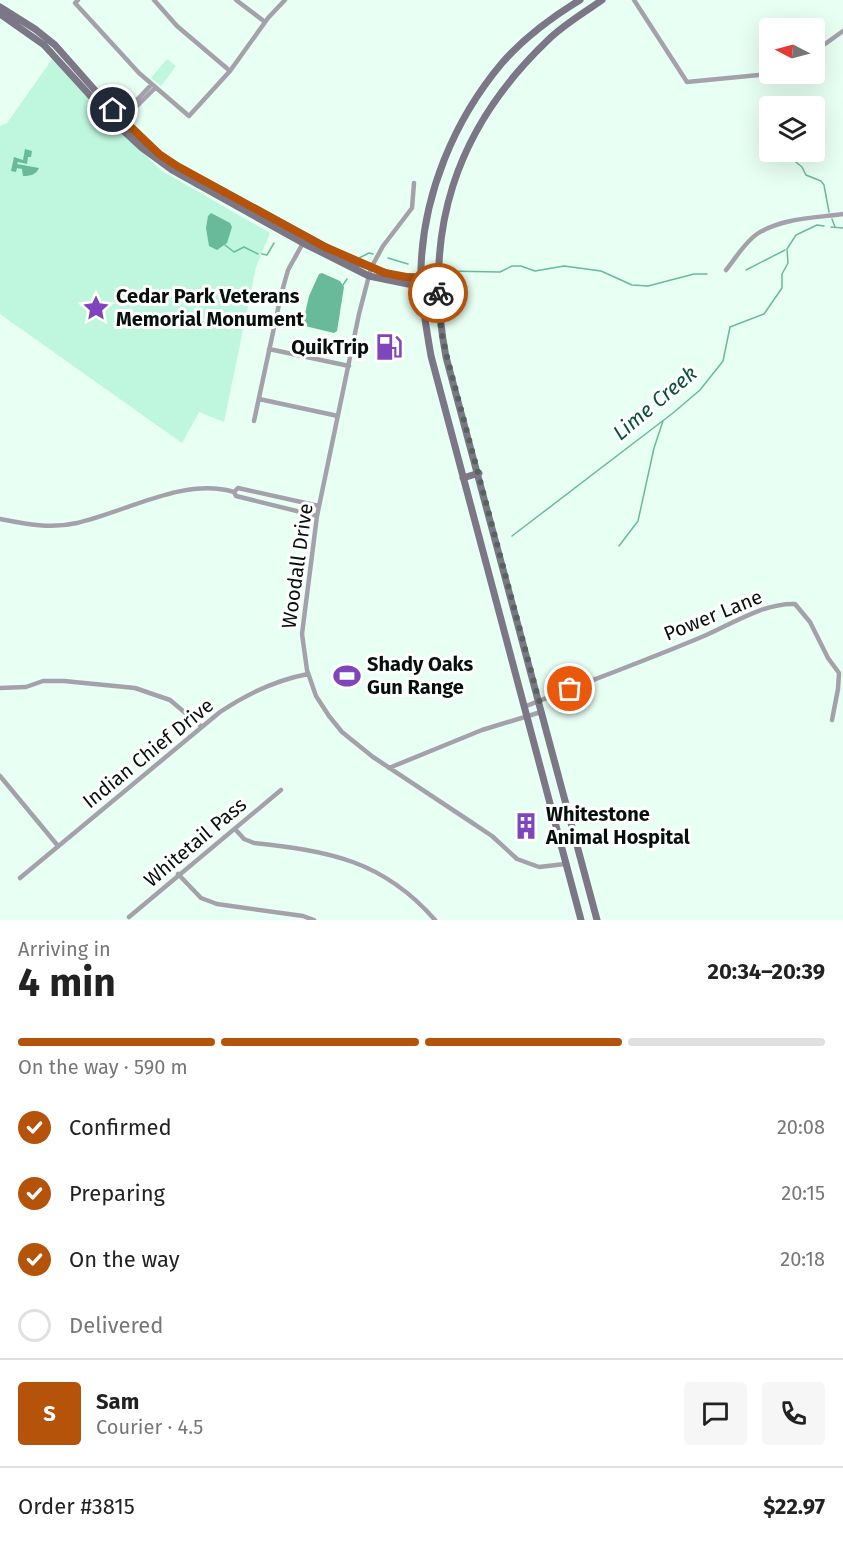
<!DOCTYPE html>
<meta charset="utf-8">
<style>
:root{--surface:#fff;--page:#f6f6f6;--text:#222;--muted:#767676;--line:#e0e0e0;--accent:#b45309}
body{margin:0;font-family:"Fira Sans",sans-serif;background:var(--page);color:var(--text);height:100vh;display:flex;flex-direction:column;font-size:22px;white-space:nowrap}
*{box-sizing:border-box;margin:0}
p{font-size:20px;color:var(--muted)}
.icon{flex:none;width:33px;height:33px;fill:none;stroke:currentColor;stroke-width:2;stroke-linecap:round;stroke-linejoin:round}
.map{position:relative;height:920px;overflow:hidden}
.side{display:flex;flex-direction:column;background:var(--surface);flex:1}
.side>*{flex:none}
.needle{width:39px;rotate:276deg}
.tools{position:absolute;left:759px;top:18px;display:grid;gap:12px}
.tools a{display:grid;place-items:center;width:66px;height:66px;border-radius:6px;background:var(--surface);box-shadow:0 6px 24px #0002;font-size:30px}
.pin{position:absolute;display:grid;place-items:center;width:51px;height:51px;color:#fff;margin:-26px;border:3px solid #fff;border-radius:50%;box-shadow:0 2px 6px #0007}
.courier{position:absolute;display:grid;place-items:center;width:60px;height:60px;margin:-30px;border:4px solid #b45309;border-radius:50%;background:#fff;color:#222;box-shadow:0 2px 8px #0007}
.head em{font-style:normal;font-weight:700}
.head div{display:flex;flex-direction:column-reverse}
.head{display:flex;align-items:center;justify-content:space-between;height:102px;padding:0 18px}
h1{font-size:39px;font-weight:700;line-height:45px}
.bar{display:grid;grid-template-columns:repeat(4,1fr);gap:9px 6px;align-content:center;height:72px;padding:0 18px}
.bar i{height:8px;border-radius:4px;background:var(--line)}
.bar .selected{background:var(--accent)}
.bar p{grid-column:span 4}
.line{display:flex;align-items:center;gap:15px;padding:0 18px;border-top:2px solid var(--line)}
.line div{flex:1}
.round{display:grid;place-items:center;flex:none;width:63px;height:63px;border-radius:6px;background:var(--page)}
ol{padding:0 18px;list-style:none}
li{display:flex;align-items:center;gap:18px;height:66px}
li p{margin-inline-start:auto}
li .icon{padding:6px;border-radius:50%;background:var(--accent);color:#fff;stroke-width:4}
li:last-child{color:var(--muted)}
li i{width:33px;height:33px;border:3px solid var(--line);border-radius:50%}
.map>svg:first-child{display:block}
</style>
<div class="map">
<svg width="843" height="920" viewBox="0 0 843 920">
<rect width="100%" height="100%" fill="#e8fff4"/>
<!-- green -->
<path fill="#bef6de" d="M53 58 104 116 162 171 270 233 256 267 224 422 199 412 182 443 0 314V126L7 123Z
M167 59 176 66 161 86 151 78Z"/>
<!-- water -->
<path fill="#68ba9a" d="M25 149 32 151 31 157H28L27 164 18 162 17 164 39 168C36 175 30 176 23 176L22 169 17 168 16 172 11 171 14 157 23 160Z
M211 213 230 223 232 227 227 243 217 250 209 246 206 228 208 216Z
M322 273 340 281 344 287 337 331 334 333 305 326 303 323 309 296 319 274Z"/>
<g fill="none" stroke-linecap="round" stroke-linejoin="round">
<!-- stream -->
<path stroke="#68ba9a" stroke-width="1.5" d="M791 158 802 167 806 175 821 181 824 185 829 212
M832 219 835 227
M831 227 843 228
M225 245 234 252 244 247 258 254
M262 254 267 255 274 243
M359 258 369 253 373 254
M388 258 408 264
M746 270 785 250
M444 271 500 272 512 266H521L535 271 564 266 601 271 632 285 648 286 694 274H707
M343 285 347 279
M512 536 673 413 700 390 723 361 730 327 764 314 782 288V274L788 263 787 249 796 235 817 225 824 226
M619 546 638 521 654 448 663 421"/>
<!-- minor -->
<path stroke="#a5a1ab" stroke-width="4.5" d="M78 0 75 3 139 73 189 116 230 71 268 18 285 0
M154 0 177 26 230 71
M236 0 265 22
M634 0 687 82 770 74
M814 52 843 31
M118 120 151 85
M121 122 155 88
M414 183 412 208 383 246 371 268 359 314 317 516 302 634 307 670 316 696 329 716 342 732 373 757 471 822 492 836 517 859 539 867 565 864
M726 270C735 259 745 242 757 234 782 218 814 218 843 214
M269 349 349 366
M259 399 338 416
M254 421 281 295 288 270 303 243
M234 492 238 488 319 506
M0 519C26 524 51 529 77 523 126 512 183 477 234 492L236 496 317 516
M0 688 26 687 43 681H64L135 688 170 700 202 727
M524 707C584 683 645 661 704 636 732 624 763 603 795 604L810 622 828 658 839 673 838 689 832 720
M389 768 482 730 541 712
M0 776 58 846
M235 829 244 839 254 843C328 851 383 860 435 920
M178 874 201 898 217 904 303 916 314 920
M20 878 220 712C247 694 276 680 308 674
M129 917 281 790"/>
<!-- secondary -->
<path stroke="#7c7786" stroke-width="7" d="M580 0C552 17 523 39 502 63 454 120 423 195 421 269 421 298 426 327 431 356L581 920
M0 7 35 29 55 45 123 122 159 154 177 166 350 260 395 276 437 278
M0 14 44 45 116 124 142 148 172 170 303 243 369 276 408 284 437 285
M463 478 479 473
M597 920 446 357C422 233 455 129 547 41 563 25 584 13 602 0"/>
</g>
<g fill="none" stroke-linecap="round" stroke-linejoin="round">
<!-- done -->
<path stroke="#56645d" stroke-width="6" stroke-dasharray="0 10.8" d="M438 293 441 330 447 357 539 701 570 689"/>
<!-- route -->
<path stroke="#b45309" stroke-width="8" d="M113 110 159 154 177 166 325 247 385 273 406 277 437 279 438 293"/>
</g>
<!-- icons -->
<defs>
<symbol id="sight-bare" viewBox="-9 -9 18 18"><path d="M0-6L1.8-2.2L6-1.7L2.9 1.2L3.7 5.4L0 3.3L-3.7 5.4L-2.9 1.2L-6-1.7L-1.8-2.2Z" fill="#7e45bc" stroke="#fff" stroke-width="2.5" paint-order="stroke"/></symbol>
<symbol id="fuel-bare" viewBox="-9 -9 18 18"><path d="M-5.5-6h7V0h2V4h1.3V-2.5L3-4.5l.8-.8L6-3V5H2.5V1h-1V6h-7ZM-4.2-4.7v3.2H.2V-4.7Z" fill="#7e45bc" stroke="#fff" stroke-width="2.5" paint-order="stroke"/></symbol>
<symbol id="stadium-bare" viewBox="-9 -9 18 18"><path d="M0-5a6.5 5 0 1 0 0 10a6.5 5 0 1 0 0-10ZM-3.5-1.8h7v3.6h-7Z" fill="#7e45bc" stroke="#fff" stroke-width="2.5" paint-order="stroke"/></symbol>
<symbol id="building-bare" viewBox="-9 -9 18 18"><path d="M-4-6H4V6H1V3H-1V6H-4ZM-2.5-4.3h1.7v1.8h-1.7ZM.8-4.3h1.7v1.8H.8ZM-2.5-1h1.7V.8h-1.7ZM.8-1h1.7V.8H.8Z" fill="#7e45bc" stroke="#fff" stroke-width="2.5" paint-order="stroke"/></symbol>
</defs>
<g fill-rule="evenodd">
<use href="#sight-bare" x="77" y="289" width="38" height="38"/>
<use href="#fuel-bare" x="370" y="328" width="38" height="38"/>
<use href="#stadium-bare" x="328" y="657" width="38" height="38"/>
<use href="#building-bare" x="507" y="807" width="38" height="38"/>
</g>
<g text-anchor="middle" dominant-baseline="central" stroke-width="6" stroke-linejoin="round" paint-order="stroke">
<!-- poi labels -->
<g font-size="20" font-weight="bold" fill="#07100c" stroke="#fff" text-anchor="start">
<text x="116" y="296">Cedar Park Veterans<tspan x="116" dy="23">Memorial Monument</tspan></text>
<text x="369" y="347" text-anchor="end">QuikTrip</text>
<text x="367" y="664">Shady Oaks<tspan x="367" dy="23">Gun Range</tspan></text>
<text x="546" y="814">Whitestone<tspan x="546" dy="23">Animal Hospital</tspan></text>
</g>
<!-- street labels -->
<g font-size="20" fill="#07100c" stroke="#fff">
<text transform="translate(297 566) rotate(-82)">Woodall Drive</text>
<text transform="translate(713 615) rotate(-22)">Power Lane</text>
<text transform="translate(148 753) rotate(-39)">Indian Chief Drive</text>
<text transform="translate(195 842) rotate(-40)">Whitetail Pass</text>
</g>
<!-- water labels -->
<g font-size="21" font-style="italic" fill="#0b503b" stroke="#fff">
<text transform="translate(655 403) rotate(-40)">Lime Creek</text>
</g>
</g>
</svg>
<div class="tools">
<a><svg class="needle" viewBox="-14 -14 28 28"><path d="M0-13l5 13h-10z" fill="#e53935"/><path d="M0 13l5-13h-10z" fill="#767676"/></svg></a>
<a><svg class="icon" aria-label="layers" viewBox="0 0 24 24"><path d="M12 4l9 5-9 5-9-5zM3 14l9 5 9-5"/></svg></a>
</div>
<div class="pin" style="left:570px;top:689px;background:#ea580c"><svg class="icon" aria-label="bag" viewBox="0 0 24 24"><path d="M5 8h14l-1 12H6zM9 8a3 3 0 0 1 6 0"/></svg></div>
<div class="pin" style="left:113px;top:110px;background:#1f2937"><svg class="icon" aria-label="home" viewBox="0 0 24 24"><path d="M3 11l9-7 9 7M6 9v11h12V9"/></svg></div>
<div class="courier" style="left:438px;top:293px"><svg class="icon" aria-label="bike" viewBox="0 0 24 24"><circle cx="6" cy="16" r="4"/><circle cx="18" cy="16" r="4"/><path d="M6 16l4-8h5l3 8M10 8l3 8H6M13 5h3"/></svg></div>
</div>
<section class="side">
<div class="head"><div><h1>4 min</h1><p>Arriving in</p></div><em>20:34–20:39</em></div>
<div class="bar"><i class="selected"></i><i class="selected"></i><i class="selected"></i><i></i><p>On the way · 590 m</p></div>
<ol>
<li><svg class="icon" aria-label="check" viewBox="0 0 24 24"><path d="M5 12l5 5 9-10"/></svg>Confirmed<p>20:08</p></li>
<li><svg class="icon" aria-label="check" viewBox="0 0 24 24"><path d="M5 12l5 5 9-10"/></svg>Preparing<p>20:15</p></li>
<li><svg class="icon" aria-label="check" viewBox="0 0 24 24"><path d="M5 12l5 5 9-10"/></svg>On the way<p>20:18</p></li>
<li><i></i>Delivered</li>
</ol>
<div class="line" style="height:108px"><b class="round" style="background:var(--accent);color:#fff">S</b><div><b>Sam</b><p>Courier · 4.5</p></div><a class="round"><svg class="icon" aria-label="chat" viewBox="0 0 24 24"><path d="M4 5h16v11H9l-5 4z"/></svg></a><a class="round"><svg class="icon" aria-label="phone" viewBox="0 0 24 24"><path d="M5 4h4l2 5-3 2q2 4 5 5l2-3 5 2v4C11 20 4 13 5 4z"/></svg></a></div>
<div class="line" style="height:78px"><div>Order #3815</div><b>$22.97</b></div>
</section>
